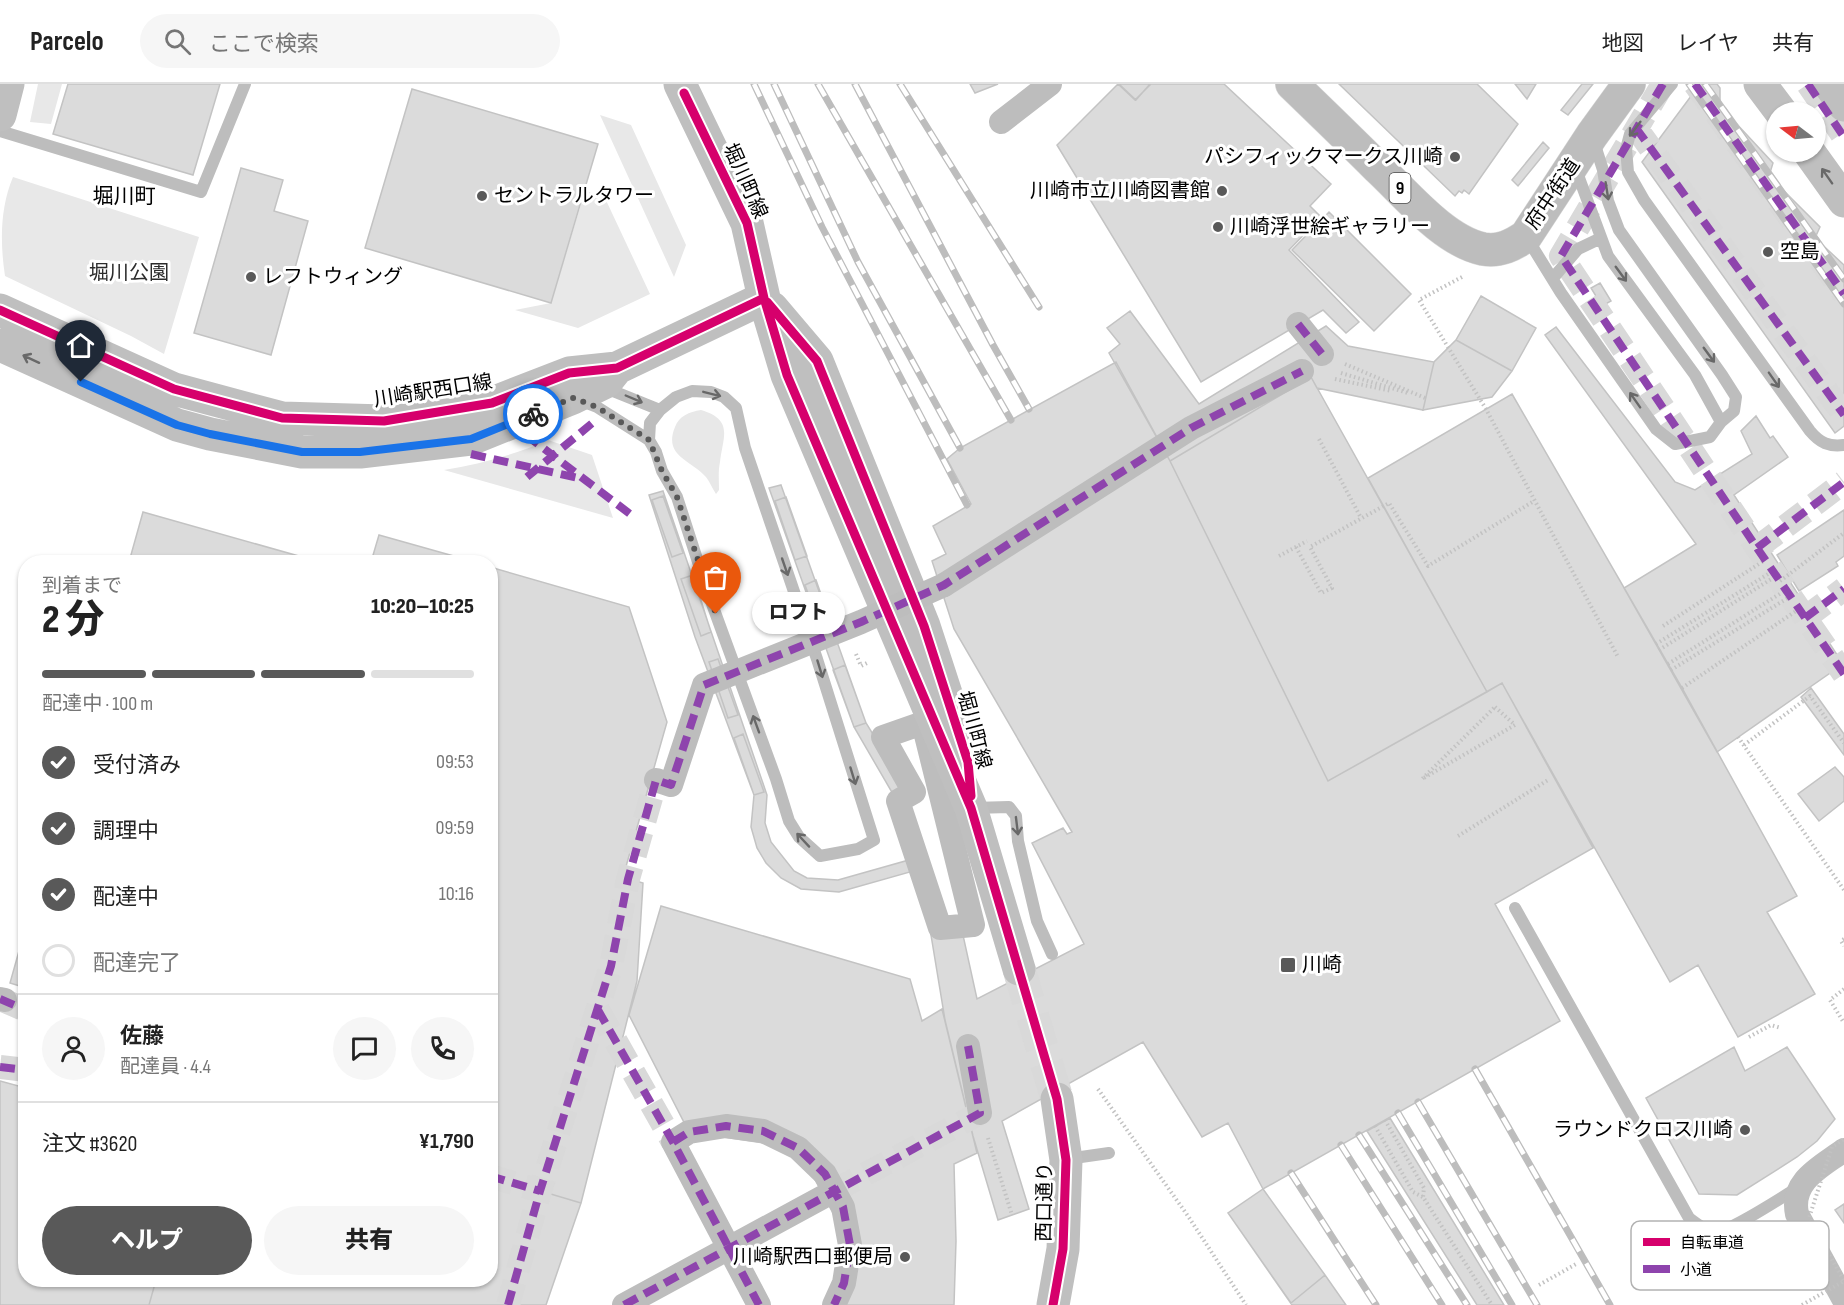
<!DOCTYPE html>
<html lang="ja">
<meta charset="utf-8">
<style>
:root{--surface:#fff;--page:#f6f6f6;--text:#222;--muted:#767676;--line:#e0e0e0;--accent:#595959}
body{margin:0;font-family:"Sofia Sans Condensed","Noto Sans JP",sans-serif;background:var(--page);color:var(--text);height:100vh;display:flex;flex-direction:column;font-size:22px;white-space:nowrap}
*{box-sizing:border-box;margin:0}
p{font-size:20px;color:var(--muted)}
.icon{flex:none;width:33px;height:33px;fill:none;stroke:currentColor;stroke-width:2;stroke-linecap:round;stroke-linejoin:round}
.map{position:relative;flex:1;overflow:hidden}
.sheet{position:absolute;left:18px;top:471px;width:480px;height:732px;display:flex;flex-direction:column;background:var(--surface);border-radius:24px;box-shadow:0 2px 4px #0004}
.sheet>*{flex:none}
.needle{width:39px;rotate:286deg}
.buttons{position:absolute;left:1766px;top:18px;display:grid;gap:12px}
.buttons a{display:grid;place-items:center;width:60px;height:60px;border-radius:50%;background:var(--surface);box-shadow:0 2px 4px #0004;font-size:30px}
.pin{position:absolute;display:grid;place-items:center;width:51px;height:51px;color:#fff;margin:-62px -26px;border-radius:50% 50% 50% 0;rotate:-45deg;box-shadow:0 0 6px #0007}
.pin .icon{rotate:45deg}
.courier{position:absolute;display:grid;place-items:center;width:60px;height:60px;margin:-30px;border:4px solid #1a73e8;border-radius:50%;background:#fff;color:#222;box-shadow:0 2px 8px #0007}
.bubble{position:absolute;height:42px;border-radius:21px;background:var(--surface);box-shadow:0 2px 4px #0004;font-size:20px;font-weight:800;line-height:42px;text-align:center}
.headline em{font-style:normal;font-weight:800}
.headline div{display:flex;flex-direction:column-reverse}
.headline{display:flex;align-items:center;justify-content:space-between;height:102px;padding:0 24px}
h1{font-size:39px;font-weight:800;line-height:45px}
.bar{display:grid;grid-template-columns:repeat(4,1fr);gap:9px 6px;align-content:center;height:72px;padding:0 24px}
.bar i{height:8px;border-radius:4px;background:var(--line)}
.bar .active{background:var(--accent)}
.bar p{grid-column:span 4}
.line{display:flex;align-items:center;gap:15px;padding:0 24px;border-top:2px solid var(--line)}
.line div{flex:1}
.round{display:grid;place-items:center;flex:none;width:63px;height:63px;border-radius:32px;background:var(--page)}
ol{padding:0 24px;list-style:none}
li{display:flex;align-items:center;gap:18px;height:66px}
li p{margin-inline-start:auto}
li .icon{padding:6px;border-radius:50%;background:var(--accent);color:#fff;stroke-width:4}
li:last-child{color:var(--muted)}
li i{width:33px;height:33px;border:3px solid var(--line);border-radius:50%}
.action{display:flex;gap:12px;margin-top:auto;padding:12px 24px}
.action a{flex:1;height:69px;border-radius:36px;background:var(--accent);color:#fff;font-size:24px;font-weight:800;line-height:69px;text-align:center}
.action a+a{background:var(--page);color:var(--text)}
header{display:flex;align-items:center;gap:36px;box-sizing:border-box;height:84px;padding:0 30px;background:var(--surface);border-bottom:2px solid var(--line)}
header strong{font-size:28px}
nav{display:flex;gap:33px;margin-inline-start:auto;font-size:21px}
.search{width:420px;height:54px;background:var(--page);display:flex;align-items:center;gap:15px;box-sizing:border-box;padding:0 21px;border-radius:33px;color:var(--muted);font-size:22px}
.map>svg:first-child{display:block}
</style>
<header>
<strong>Parcelo</strong>
<div class="search"><svg class="icon" aria-label="search" viewBox="0 0 24 24"><circle cx="10" cy="10" r="6"/><path d="M15 15l6 6"/></svg>ここで検索</div>
<nav><a>地図</a><a>レイヤ</a><a>共有</a></nav>
</header>
<div class="map">
<svg width="1844" height="1221" viewBox="0 0 1844 1221">
<rect width="100%" height="100%" fill="#fff"/>
<!-- green -->
<path fill="#e8e8e8" d="M38 0H62L51 40 30 38Z
M600 31 631 41 686 161 674 193Z
M13 93 199 153 164 270 131 252 5 192C0 159 0 124 13 93Z
M585 107 604 112 650 210 578 244 515 226 551 219Z
M701 326C734 336 723 352 720 378 718 387 719 397 719 406L716 410C712 404 710 398 706 393 691 376 663 372 675 343 679 332 689 328 701 326Z
M548 356 592 371 613 434 444 386C480 380 514 371 548 356Z"/>
<!-- building -->
<path fill="#dbdbdb" stroke="#c3c3c3" stroke-width="1.5" d="M68 0H220L193 91 53 50Z
M970 0H998L975 9Z
M1118 0 1135 16 1151 0H1224L1331 100 1310 122 1321 133 1289 166 1359 238 1346 249 1323 226 1201 298 1057 61Z
M1119 0H1150L1136 16Z
M1339 0H1477L1518 40 1469 110 1464 106 1462 109 1459 107 1455 112Z
M1515 0H1536L1527 15Z
M1582 0H1593L1568 31 1561 26Z
M1700 0H1717L1720 4V22L1773 79 1769 92 1820 143 1815 154 1844 181V342L1835 349 1642 78Z
M412 5 598 60 551 219 365 164Z
M1543 58 1549 64 1518 102 1512 96Z
M241 84 283 96 274 127 308 137 271 271 194 249Z
M1329 128 1411 210 1374 247 1292 166Z
M1600 199 1611 217 1602 222 1591 204Z
M1481 212 1536 244 1512 287 1456 256Z
M1130 227 1199 320 1326 242 1348 262 1434 278 1423 326 1317 304 1311 293 1170 377 1109 269 1120 260 1107 244Z
M1556 243 1675 398 1695 406 1752 370 1741 347 1756 332 1770 354 1773 352 1788 373 1734 411 1843 580 1717 668 1624 504 1696 460 1545 251Z
M1456 256 1512 287 1492 313 1423 326 1434 278Z
M1116 278 1170 377 1328 697 1502 599 1593 764 1495 820 1560 937 1263 1105 1228 1039 1202 1053 1143 958 1002 1037 1029 1125 998 1136 973 1052 945 936 930 845 961 842 977 915 1084 860 1032 759 1063 744 1067 750 1072 748 954 545 932 477 946 470 933 442 971 420 947 375 960 364Z
M1311 293 1487 608 1328 697 1170 377Z
M1512 310 1682 604 1797 812 1767 828 1815 910 1738 953 1698 881 1670 898 1502 599 1487 608 1368 394Z
M781 401 866 639 910 710 897 717 854 643 769 404Z
M663 407 767 711 765 739 771 758 794 787 807 794 838 796 916 774 910 788 839 808 801 805 781 794 766 779 757 764 751 743 754 711 695 553 649 411Z
M663 412 683 469 672 473 652 416Z
M786 413 807 472 795 476 775 417Z
M1844 426V472L1836 478 1838 482 1799 507 1777 471Z
M143 428 320 478H129Z
M379 451 475 478H371Z
M490 483 629 523 667 638 623 793 643 799 637 897 581 1119 490 1092Z
M693 491 711 548 701 552 681 495Z
M816 496 836 553 825 556 805 501Z
M718 575 738 631 728 634 709 578Z
M845 581 866 639 854 643 833 586Z
M1811 604 1844 650V671L1801 613Z
M743 650 764 708 754 711 734 654Z
M1835 683 1844 693V717L1819 737 1798 710Z
M661 822 910 895 922 937 942 925 977 1069 954 1080 956 1157 954 1221H834L850 1161 798 1064 689 1048 629 931Z
M26 842V904L10 899Z
M1734 963 1745 987 1787 963 1835 1035 1817 1057 1797 1073 1737 1111 1699 1110 1646 1014Z
M0 997 26 1004V1196H156L149 1221H0Z
M1390 1034 1504 1221H1477L1367 1047Z
M490 1092 581 1119 546 1221H149L156 1196H490Z
M1263 1105 1325 1191 1346 1221H1292L1228 1129Z
M1263 1105 1325 1191 1291 1219 1228 1129Z
M1844 1120V1139L1835 1126Z"/>
<g fill="none" stroke-linecap="round" stroke-linejoin="round">
<!-- street-tunnel -->
<path stroke="#d9d9d9" stroke-width="24" stroke-dasharray="24 12" stroke-linecap="butt" d="M1663 0 1561 172 1757 464 1844 590
M1695 0 1844 210
M1808 0 1844 53
M1636 44 1844 331
M1757 464 1844 398
M1805 534 1844 505
M0 915 26 926
M598 926 673 1058
M0 983 26 986
M490 1092 540 1107
M834 1107 980 1029
M508 1221 540 1107 611 882 628 795 656 696"/>
<!-- secondary-tunnel -->
<path stroke="#d9d9d9" stroke-width="33" stroke-dasharray="33 16" stroke-linecap="butt" d="M1019 885 1057 1015"/>
<defs>
<path id="primary" d="M1292 0C1321 28 1350 56 1378 84 1406 110 1444 157 1483 165 1500 168 1513 161 1526 152L1592 51 1629 0"/>
</defs>
<!-- primary casing -->
<use href="#primary" stroke="#dbdbdb" stroke-width="34"/>
<!-- path -->
<path stroke="#c2c2c2" stroke-width="4" stroke-dasharray="1.5 3" stroke-linecap="butt" d="M1462 193 1419 216 1486 325 1618 573
M1345 280 1425 314
M1341 289 1408 309
M1335 295 1392 307
M1319 355 1361 434
M1296 463 1321 509 1332 504 1310 463 1389 419 1428 482 1534 417
M1279 472 1307 457
M1780 497 1844 449
M1663 542 1765 476
M1656 560 1773 487
M1659 566 1776 492
M856 570 861 582 867 579
M1668 580 1786 506
M1671 586 1791 512
M1682 604 1799 525
M1495 623 1515 641 1422 695Z
M1738 653 1844 806
M1744 661 1810 612 1844 659
M1458 752 1548 696
M1844 855 1841 857 1844 862
M1844 905 1830 916 1844 939
M1749 953 1771 941 1781 944
M1098 1005 1188 1132 1246 1221
M1385 1036 1424 1104 1423 1113 1492 1221
M1375 1042 1413 1108 1423 1113
M988 1054 1012 1131
M1539 1201 1578 1179"/>
<!-- lane -->
<path stroke="#bdbdbd" stroke-width="12" d="M1672 0 1630 50 1626 65 1628 88 1644 116 1810 347C1820 359 1829 363 1844 361
M0 47 201 108 245 0
M1575 83 1608 172 1695 291 1721 338
M1527 154 1561 209 1656 345 1675 360 1710 353 1721 338 1734 327 1736 313 1722 291 1619 146 1608 117 1603 86 1594 58
M1553 194 1578 165 1601 154
M603 303 660 326
M579 316 597 323 649 356 656 368 662 387 677 413 708 509 776 695 789 737 799 753 820 772 858 765 874 756 817 575 745 364 736 324 724 313 711 308 692 307 676 313 660 326 650 339 649 356
M973 724 1009 723 1016 732 1018 757 1037 837 1052 870
M1515 824 1689 1134C1698 1141 1707 1148 1719 1147 1734 1145 1784 1112 1799 1103
M1067 1075 1109 1069"/>
<!-- street -->
<path stroke="#bdbdbd" stroke-width="24" d="M1001 38 1050 0
M1298 240 1322 270
M944 501 1191 344 1302 287
M923 639 973 841 940 844 898 717 914 708 883 653Z
M0 915 5 916
M968 962 980 1029
M1844 1066C1821 1083 1790 1097 1797 1130L1844 1216
M624 1221 834 1107
M759 1221 673 1058 689 1048 726 1042 763 1047 798 1064 825 1090 843 1123 850 1161 844 1199 834 1221"/>
<!-- secondary -->
<path stroke="#bfbfbf" stroke-width="33" d="M680 0 747 139 764 214 787 291 971 724 1019 885
M1760 0 1781 28
M1829 0 1844 21
M0 31 8 0
M1809 68 1844 117
M772 224 817 277 924 542 957 643
M0 226 174 305 282 334 384 337 492 319 569 289 617 284 764 214
M0 261 177 341 210 350 302 368H360L471 355 573 314 606 298 614 288
M1053 1221 1063 1165 1066 1076 1057 1015"/>
<!-- primary -->
<use href="#primary" stroke="#bdbdbd" stroke-width="33"/>
<defs>
<path id="rail" d="M754 0 822 143 967 421
M774 0 858 178 960 364
M818 0 1011 336
M855 0 993 261 1029 325
M900 0 1039 223
M1689 0 1844 220
M1705 0 1844 195
M1475 985 1610 1221
M1418 1018 1537 1221
M1398 1029 1512 1221
M1359 1051 1467 1221
M1341 1061 1442 1221
M1291 1089 1376 1221"/>
</defs>
<!-- rail casing -->
<use href="#rail" stroke="#bdbdbd" stroke-width="7"/>
<!-- rail -->
<use href="#rail" stroke="#fff" stroke-width="4.5" stroke-dasharray="14" stroke-linecap="butt"/>
<!-- path-bridge -->
<path stroke="#c2c2c2" stroke-width="4" stroke-dasharray="1.5 3" stroke-linecap="butt" d="M1802 1221 1844 1197 1809 1134 1832 1063 1844 1055"/>
<!-- street-bridge -->
<path stroke="#bdbdbd" stroke-width="24" d="M656 696 671 701 704 601 861 538 944 501"/>
<!-- quiet -->
<path stroke="#8e44ad" stroke-width="8" stroke-dasharray="15 8" stroke-linecap="butt" d="M1663 0 1561 172 1757 464 1844 590
M1695 0 1844 210
M1808 0 1844 53
M1636 44 1844 331
M1298 240 1322 270
M526 351 634 433
M471 370 578 394
M527 393 596 336
M1757 464 1844 398
M1805 534 1844 505
M0 915 26 926
M598 926 673 1058 759 1221
M0 983 26 986
M673 1058 689 1048 726 1042 763 1047 798 1064 825 1090 843 1123 850 1161 844 1199 834 1221
M490 1092 540 1107
M508 1221 540 1107 611 882 628 795 656 696 671 701 704 601 861 538 944 501 1191 344 1302 287
M624 1221 980 1029 968 962"/>
<defs>
<path id="cycleway" d="M684 9 747 139 764 214 787 291 971 724 1057 1015 1066 1076 1063 1165 1053 1221
M767 218 817 277 924 542 968 678 971 712
M0 226 174 305 282 334 384 337 492 319 569 289 617 284 764 214"/>
</defs>
<!-- cycleway casing -->
<use href="#cycleway" stroke="#fff" stroke-width="13"/>
<!-- cycleway -->
<use href="#cycleway" stroke="#d6006c" stroke-width="9"/>
</g>
<!-- one-way arrows -->
<defs><path id="oneway-shaft" d="M-6 0H5M1.5-3L5.5 0L1.5 3" fill="none" stroke-width="1.6" stroke-linecap="round" stroke-linejoin="round" transform="scale(1.5)"/></defs>
<g stroke="#686868">
<use href="#oneway-shaft" transform="translate(1635 45) rotate(127)"/>
<use href="#oneway-shaft" transform="translate(1607 107) rotate(81)"/>
<use href="#oneway-shaft" transform="translate(1621 190) rotate(54)"/>
<use href="#oneway-shaft" transform="translate(1709 271) rotate(54)"/>
<use href="#oneway-shaft" transform="translate(1774 296) rotate(55)"/>
<use href="#oneway-shaft" transform="translate(712 310) rotate(14)"/>
<use href="#oneway-shaft" transform="translate(634 315) rotate(23)"/>
<use href="#oneway-shaft" transform="translate(1635 316) rotate(-125)"/>
<use href="#oneway-shaft" transform="translate(785 483) rotate(71)"/>
<use href="#oneway-shaft" transform="translate(820 585) rotate(73)"/>
<use href="#oneway-shaft" transform="translate(756 640) rotate(-110)"/>
<use href="#oneway-shaft" transform="translate(853 692) rotate(73)"/>
<use href="#oneway-shaft" transform="translate(1017 742) rotate(83)"/>
<use href="#oneway-shaft" transform="translate(803 756) rotate(-133)"/>
</g>
<g stroke="#696969">
<use href="#oneway-shaft" transform="translate(1827 92) rotate(-125)"/>
<use href="#oneway-shaft" transform="translate(31 275) rotate(-155)"/>
</g>
<g fill="none" stroke-linecap="round" stroke-linejoin="round">
<!-- done -->
<path stroke="#595959" stroke-width="6" stroke-dasharray="0 10.8" d="M533 330 573 314 597 323 649 356 662 387 677 413 716 530"/>
<!-- route -->
<path stroke="#1a73e8" stroke-width="8" d="M81 298 177 341 210 350 302 368H360L471 355 533 330"/>
</g>
<!-- markers -->
<g fill="#595959" stroke="#fff" stroke-width="2">
<circle cx="1455" cy="73" r="6"/>
<circle cx="1222" cy="107" r="6"/>
<circle cx="482" cy="112" r="6"/>
<circle cx="1218" cy="143" r="6"/>
<circle cx="1768" cy="168" r="6"/>
<circle cx="251" cy="193" r="6"/>
<rect x="1280" y="873" width="16" height="16" rx="3"/>
<circle cx="1745" cy="1046" r="6"/>
<circle cx="905" cy="1173" r="6"/>
</g>
<g text-anchor="middle" dominant-baseline="central" stroke-width="6" stroke-linejoin="round" paint-order="stroke">
<!-- shield labels -->
<rect fill="#fff" stroke="#4c4c4c" stroke-width="1.5" x="1389.5" y="89" width="21" height="30" rx="4.5"/>
<g font-size="18" font-weight="bold" fill="#000">
<text x="1400" y="104">9</text>
</g>
<!-- poi labels -->
<g font-size="20" fill="#000" stroke="#fff" text-anchor="start">
<text x="1443" y="73" text-anchor="end">パシフィックマークス川崎</text>
<text x="1210" y="107" text-anchor="end">川崎市立川崎図書館</text>
<text x="494" y="112">セントラルタワー</text>
<text x="1230" y="143">川崎浮世絵ギャラリー</text>
<text x="1780" y="168">空島</text>
<text x="263" y="193">レフトウィング</text>
<text x="1302" y="881">川崎</text>
<text x="1733" y="1046" text-anchor="end">ラウンドクロス川崎</text>
<text x="893" y="1173" text-anchor="end">川崎駅西口郵便局</text>
</g>
<!-- street labels -->
<g font-size="20" fill="#000" stroke="#fff">
<text transform="translate(745 97) rotate(66)">堀川町線</text>
<text transform="translate(1553 110) rotate(-56)">府中街道</text>
<text transform="translate(433 307) rotate(-9)">川崎駅西口線</text>
<text transform="translate(974 646) rotate(75)">堀川町線</text>
<text transform="translate(1045 1118) rotate(-89)">西口通り</text>
</g>
<!-- park labels -->
<g font-size="20" fill="#2c2c2c" stroke="#fff">
<text x="129" y="189">堀川公園</text>
</g>
<!-- neighbourhood labels -->
<g font-size="21" fill="#000" stroke="#fff">
<text x="124" y="112">堀川町</text>
</g>
</g>
<!-- legend -->
<rect x="1631" y="1137" width="198" height="69" rx="9" fill="#fff" stroke="#b2b2b2" stroke-width="1.5"/>
<rect x="1643" y="1154" width="27" height="8" fill="#d6006c"/>
<rect x="1643" y="1181" width="27" height="8" fill="#8e44ad"/>
<g font-size="16" fill="#000">
<text x="1680" y="1164">自転車道</text>
<text x="1680" y="1191">小道</text>
</g>
</svg>
<div class="buttons">
<a><svg class="needle" viewBox="-14 -14 28 28"><path d="M0-13l5 13h-10z" fill="#e53935"/><path d="M0 13l5-13h-10z" fill="#767676"/></svg></a>
</div>
<div class="pin" style="left:716px;top:530px;background:#ea580c"><svg class="icon" aria-label="bag" viewBox="0 0 24 24"><path d="M5 8h14l-1 12H6zM9 8a3 3 0 0 1 6 0"/></svg></div>
<div class="pin" style="left:81px;top:298px;background:#1f2937"><svg class="icon" aria-label="home" viewBox="0 0 24 24"><path d="M3 11l9-7 9 7M6 9v11h12V9"/></svg></div>
<div class="courier" style="left:533px;top:330px"><svg class="icon" aria-label="bike" viewBox="0 0 24 24"><circle cx="6" cy="16" r="4"/><circle cx="18" cy="16" r="4"/><path d="M6 16l4-8h5l3 8M10 8l3 8H6M13 5h3"/></svg></div>
<div class="bubble" style="left:752px;top:508px;width:93px">ロフト</div>
<section class="sheet">
<div class="headline"><div><h1>2 分</h1><p>到着まで</p></div><em>10:20–10:25</em></div>
<div class="bar"><i class="active"></i><i class="active"></i><i class="active"></i><i></i><p>配達中 · 100 m</p></div>
<ol>
<li><svg class="icon" aria-label="check" viewBox="0 0 24 24"><path d="M5 12l5 5 9-10"/></svg>受付済み<p>09:53</p></li>
<li><svg class="icon" aria-label="check" viewBox="0 0 24 24"><path d="M5 12l5 5 9-10"/></svg>調理中<p>09:59</p></li>
<li><svg class="icon" aria-label="check" viewBox="0 0 24 24"><path d="M5 12l5 5 9-10"/></svg>配達中<p>10:16</p></li>
<li><i></i>配達完了</li>
</ol>
<div class="line" style="height:108px"><a class="round"><svg class="icon" aria-label="person" viewBox="0 0 24 24"><circle cx="12" cy="8" r="4"/><path d="M4 21q1-7 8-7t8 7"/></svg></a><div><b>佐藤</b><p>配達員 · 4.4</p></div><a class="round"><svg class="icon" aria-label="chat" viewBox="0 0 24 24"><path d="M4 5h16v11H9l-5 4z"/></svg></a><a class="round"><svg class="icon" aria-label="phone" viewBox="0 0 24 24"><path d="M5 4h4l2 5-3 2q2 4 5 5l2-3 5 2v4C11 20 4 13 5 4z"/></svg></a></div>
<div class="line" style="height:78px"><div>注文 #3620</div><b>¥1,790</b></div>
<div class="action"><a>ヘルプ</a><a>共有</a></div>
</section>
</div>
